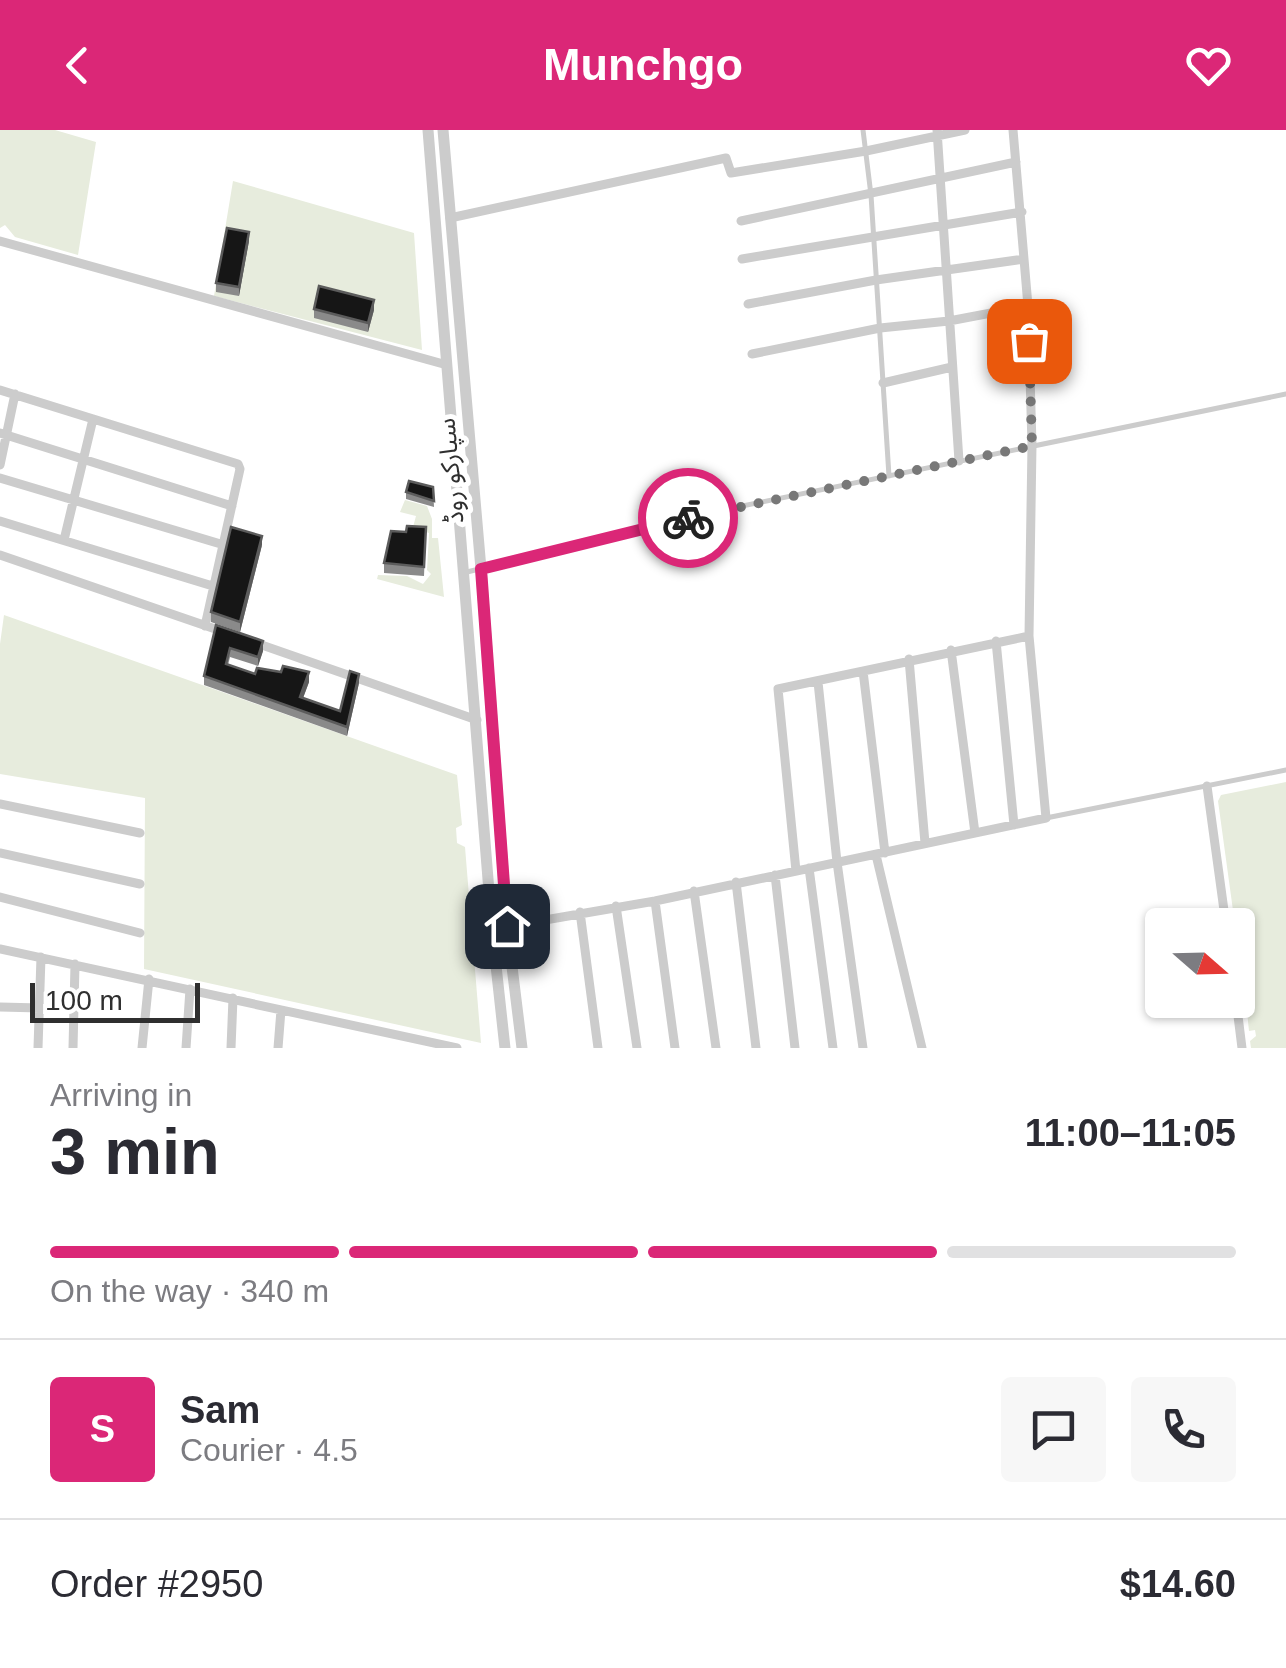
<!DOCTYPE html>
<meta charset="utf-8">
<style>
:root{--surface:#fff;--page:#f7f7f7;--text:#2b2b33;--muted:#7c7c81;--line:#e1e1e2;--accent:#db2777}
body{margin:0;font-family:Arial,"Noto Sans Arabic",sans-serif;background:var(--page);color:var(--text);height:100vh;display:flex;flex-direction:column;font-size:38px;white-space:nowrap}
*{box-sizing:border-box;margin:0}
p{font-size:32px;color:var(--muted)}
.icon{flex:none;width:55px;height:55px;fill:none;stroke:currentColor;stroke-width:2;stroke-linecap:round;stroke-linejoin:round}
.map{position:relative;height:918px;overflow:hidden}
.panel{display:flex;flex-direction:column;background:var(--surface);flex:1}
.panel>*{flex:none}
.needle{width:65px;rotate:110deg}
.buttons{position:absolute;left:1145px;top:778px;display:grid;gap:20px}
.buttons a{display:grid;place-items:center;width:110px;height:110px;border-radius:10px;background:var(--surface);box-shadow:0 2px 8px #0004;font-size:50px}
.scale{position:absolute;left:30px;bottom:25px;width:170px;box-sizing:border-box;padding-left:10px;border:5px solid #2f2f2f;border-top:0;font-size:28px;line-height:35px;white-space:nowrap;color:#2f2f2f;-webkit-text-stroke:8px #fff;paint-order:stroke}
.pin{position:absolute;display:grid;place-items:center;width:85px;height:85px;color:#fff;margin:-42px;border-radius:20px;box-shadow:0 5px 15px #0006}
.courier{position:absolute;display:grid;place-items:center;width:100px;height:100px;margin:-50px;border:8px solid #db2777;border-radius:50%;background:#fff;color:#222;box-shadow:0 2px 12px #0007}
.summary em{font-style:normal;font-weight:800}
.summary div{display:flex;flex-direction:column-reverse}
.summary{display:flex;align-items:center;justify-content:space-between;height:170px;padding:0 50px}
h1{font-size:65px;font-weight:800;line-height:75px}
.bar{display:grid;grid-template-columns:repeat(4,1fr);gap:15px 10px;align-content:center;height:120px;padding:0 50px}
.bar i{height:12px;border-radius:8px;background:var(--line)}
.bar .active{background:var(--accent)}
.bar p{grid-column:span 4}
.line{display:flex;align-items:center;gap:25px;padding:0 50px;border-top:2px solid var(--line)}
.line div{flex:1}
.round{display:grid;place-items:center;flex:none;width:105px;height:105px;border-radius:10px;background:var(--page)}
header{display:flex;justify-content:space-between;align-items:center;height:130px;padding:0 50px;background:var(--accent);color:#fff;font-size:45px;font-weight:800}
.map>svg:first-child{display:block}
</style>
<header><svg class="icon" aria-label="back" viewBox="0 0 24 24"><path d="M15 5l-7 7 7 7"/></svg>Munchgo<svg class="icon" aria-label="heart" viewBox="0 0 24 24"><path d="M12 20l-8-8c-3-5 5-10 8-4 3-6 11-1 8 4z"/></svg></header>
<div class="map">
<svg width="1286" height="918" viewBox="0 0 1286 918">
<rect width="100%" height="100%" fill="#fff"/>
<!-- green -->
<path fill="#e7ecdd" d="M0 0H55L96 12 78 125 15 107 5 95 0 98Z
M233 51 414 103 422 220 214 166Z
M405 370 427 376 432 389V408H438L444 467 377 449 378 445 407 446 423 454 431 444 427 440 429 403 413 397 416 386 400 382Z
M4 485 457 645 462 695 456 698 457 713 465 717 481 913 144 839 145 668 0 644V514Z
M1286 652V918H1251L1250 911 1256 906 1255 900 1249 901 1238 795H1235L1218 671 1221 665Z"/>
<g fill="none" stroke-linecap="round" stroke-linejoin="round">
<!-- service -->
<path stroke="#ccc" stroke-width="5" d="M863 0 871 65 889 346
M467 442 684 388 1286 264
M1046 688 1286 640"/>
<!-- minor -->
<path stroke="#ccc" stroke-width="9" d="M937 0 959 331
M450 88 726 28 731 43 866 21 965 0
M741 91 1016 32
M0 111 447 235
M742 129 1022 82
M748 174 876 150 1024 129
M752 224 880 198 949 191 1028 176
M883 253 952 237
M0 260 238 334 240 339 205 496
M0 303 232 376
M0 335 15 264
M0 348 224 415
M0 391 216 457
M64 410 93 289
M0 425 224 502
M996 511 1014 695
M253 512 477 590
M951 520 975 703
M909 529 925 713
M863 541 885 723
M818 552 837 732 863 918
M1207 656 1226 795
M0 674 140 703
M0 723 140 754
M876 725 922 918
M809 738 833 918
M796 741 778 559 1029 506
M775 745 795 918
M736 752 756 918
M694 761 716 918
M0 767 140 803
M655 771 675 918
M616 776 637 918
M580 782 598 918
M504 797 655 771 1046 688 1029 506 1032 315 1028 176 1013 0
M0 819 457 918
M1236 870 1242 918
M0 877 40 878
M38 918 41 827
M73 918 75 834
M142 918 149 849
M186 918 190 859
M231 918 233 868
M278 918 281 880"/>
<!-- tertiary -->
<path stroke="#ccc" stroke-width="11" d="M428 0 492 799 505 918
M443 0 481 439 507 796 522 918"/>
</g>
<!-- wall -->
<path fill="#8a8a8a" d="M249 111 239 166 216 162V153Z
M314 179 374 180 368 202 314 188Z
M433 357 434 377 406 369V362Z
M426 397 424 446 384 443V433L406 402Z
M262 415 240 502 211 492V482Z
M216 495 263 521 258 536 230 527 228 535 255 544 309 552 303 568 340 581 359 553 347 606 204 555V546Z"/>
<!-- shaded-wall -->
<path fill="#5c5c5c" d="M249 102V111L239 166V157Z
M374 170V180L368 202V193Z
M262 406V415L240 502V492Z
M263 511V521L258 536V527Z
M309 542V552L300 576V567Z
M359 544V553L347 606V597Z"/>
<!-- building -->
<path fill="#161616" stroke="#5c5c5c" stroke-width="2.5" d="M227 98 249 102 239 157 216 153Z
M319 156 374 170 368 193 314 179Z
M409 351 433 357 434 371 406 362Z
M407 396 426 397 424 437 384 433 391 401 406 402Z
M231 397 262 406 240 492 211 482Z
M216 495 263 511 258 527 230 518 226 534 255 544 257 538 281 542 283 536 309 542 300 567 340 581 350 541 359 544 347 597 204 546Z"/>
<g fill="none" stroke-linecap="round" stroke-linejoin="round">
<!-- done -->
<path stroke="#787878" stroke-width="10" stroke-dasharray="0 18" d="M688 388 1032 316 1029 211"/>
<!-- route -->
<path stroke="#db2777" stroke-width="12" d="M507 796 481 439 688 388"/>
</g>
<g text-anchor="middle" dominant-baseline="central" stroke-width="10" stroke-linejoin="round" paint-order="stroke">
<!-- street labels -->
<g font-size="25" fill="#2f2f2f" stroke="#fff">
<text transform="translate(450 341) rotate(-95)">سپارکو روڈ</text>
</g>
</g>
</svg>
<div class="buttons">
<a><svg class="needle" viewBox="-14 -14 28 28"><path d="M0-13l5 13h-10z" fill="#e53935"/><path d="M0 13l5-13h-10z" fill="#7c7c81"/></svg></a>
</div>
<div class="scale">100 m</div>
<div class="pin" style="left:1029px;top:211px;background:#ea580c"><svg class="icon" aria-label="bag" viewBox="0 0 24 24"><path d="M5 8h14l-1 12H6zM9 8a3 3 0 0 1 6 0"/></svg></div>
<div class="pin" style="left:507px;top:796px;background:#1f2937"><svg class="icon" aria-label="home" viewBox="0 0 24 24"><path d="M3 11l9-7 9 7M6 9v11h12V9"/></svg></div>
<div class="courier" style="left:688px;top:388px"><svg class="icon" aria-label="bike" viewBox="0 0 24 24"><circle cx="6" cy="16" r="4"/><circle cx="18" cy="16" r="4"/><path d="M6 16l4-8h5l3 8M10 8l3 8H6M13 5h3"/></svg></div>
</div>
<section class="panel">
<div class="summary"><div><h1>3 min</h1><p>Arriving in</p></div><em>11:00–11:05</em></div>
<div class="bar"><i class="active"></i><i class="active"></i><i class="active"></i><i></i><p>On the way · 340 m</p></div>
<div class="line" style="height:180px"><b class="round" style="background:var(--accent);color:#fff">S</b><div><b>Sam</b><p>Courier · 4.5</p></div><a class="round"><svg class="icon" aria-label="chat" viewBox="0 0 24 24"><path d="M4 5h16v11H9l-5 4z"/></svg></a><a class="round"><svg class="icon" aria-label="phone" viewBox="0 0 24 24"><path d="M5 4h4l2 5-3 2q2 4 5 5l2-3 5 2v4C11 20 4 13 5 4z"/></svg></a></div>
<div class="line" style="height:130px"><div>Order #2950</div><b>$14.60</b></div>
</section>
